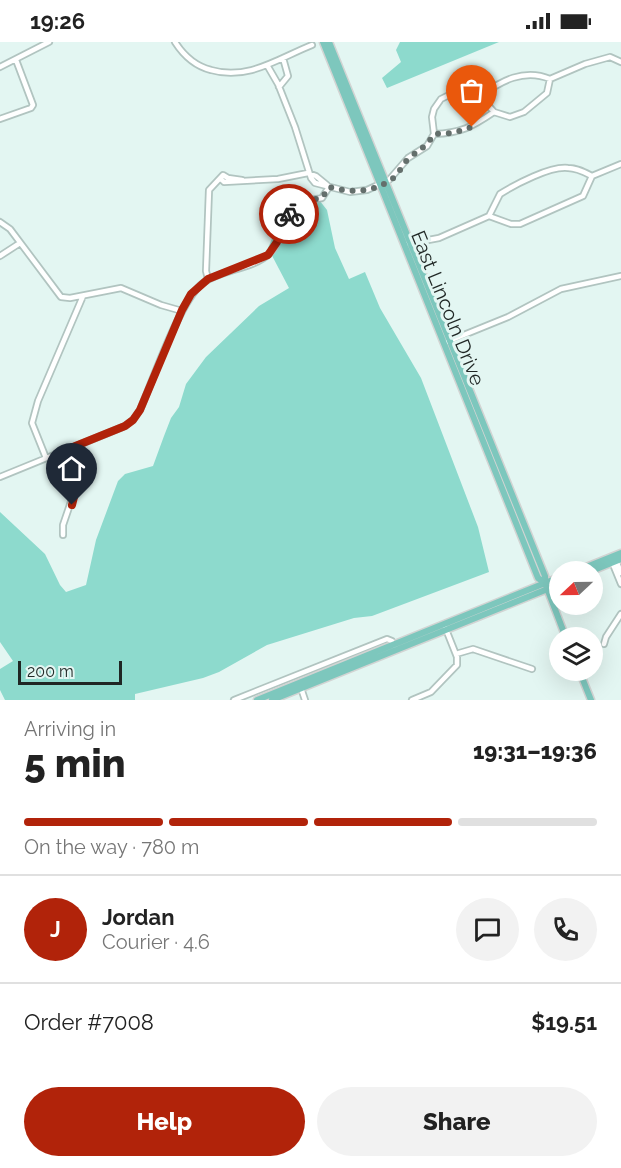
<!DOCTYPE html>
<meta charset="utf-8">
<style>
:root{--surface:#fff;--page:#f2f2f2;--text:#222;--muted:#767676;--line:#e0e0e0;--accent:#b1230a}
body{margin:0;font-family:Raleway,sans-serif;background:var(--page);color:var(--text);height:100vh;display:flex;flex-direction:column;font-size:22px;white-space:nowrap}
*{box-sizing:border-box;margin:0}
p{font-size:20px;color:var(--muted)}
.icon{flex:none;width:33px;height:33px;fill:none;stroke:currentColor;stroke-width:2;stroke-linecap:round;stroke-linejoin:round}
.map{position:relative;height:658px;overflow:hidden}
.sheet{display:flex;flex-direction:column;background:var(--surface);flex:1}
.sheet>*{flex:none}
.needle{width:39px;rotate:248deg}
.tools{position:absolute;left:549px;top:519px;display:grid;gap:12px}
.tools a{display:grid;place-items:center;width:54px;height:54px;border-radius:50%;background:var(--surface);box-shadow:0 6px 24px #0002;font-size:30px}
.scale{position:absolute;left:18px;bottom:15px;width:104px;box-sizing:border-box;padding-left:6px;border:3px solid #1f2624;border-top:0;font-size:16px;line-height:21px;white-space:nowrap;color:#1f2624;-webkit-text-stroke:4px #e3f6f2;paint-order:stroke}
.pin{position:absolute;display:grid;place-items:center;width:51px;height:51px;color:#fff;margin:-62px -26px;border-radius:50% 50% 50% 0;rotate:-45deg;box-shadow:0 0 6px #0007}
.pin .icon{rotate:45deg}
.courier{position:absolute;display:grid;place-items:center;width:60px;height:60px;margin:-30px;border:4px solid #b1230a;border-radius:50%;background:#fff;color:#222;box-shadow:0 2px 8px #0007}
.summary em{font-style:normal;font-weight:800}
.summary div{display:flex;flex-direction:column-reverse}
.summary{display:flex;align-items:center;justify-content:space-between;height:102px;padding:0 24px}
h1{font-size:39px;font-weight:800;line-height:45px}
.bar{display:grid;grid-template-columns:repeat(4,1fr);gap:9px 6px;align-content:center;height:72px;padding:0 24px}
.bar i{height:8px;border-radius:4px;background:var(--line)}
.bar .active{background:var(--accent)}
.bar p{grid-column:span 4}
.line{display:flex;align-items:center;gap:15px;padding:0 24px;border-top:2px solid var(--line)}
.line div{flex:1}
.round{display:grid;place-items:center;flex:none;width:63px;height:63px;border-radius:32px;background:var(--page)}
.cta{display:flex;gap:12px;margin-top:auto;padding:12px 24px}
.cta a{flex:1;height:69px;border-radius:36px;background:var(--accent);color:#fff;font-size:24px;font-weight:800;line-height:69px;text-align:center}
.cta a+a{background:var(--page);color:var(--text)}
.status{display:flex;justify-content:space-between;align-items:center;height:42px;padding:0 30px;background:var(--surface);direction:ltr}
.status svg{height:16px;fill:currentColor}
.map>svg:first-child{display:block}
</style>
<div class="status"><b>19:26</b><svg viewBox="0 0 49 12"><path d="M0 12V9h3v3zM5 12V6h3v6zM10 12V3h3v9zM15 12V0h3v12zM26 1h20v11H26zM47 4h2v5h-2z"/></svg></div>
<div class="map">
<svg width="621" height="658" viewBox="0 0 621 658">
<rect width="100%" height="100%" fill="#e3f6f2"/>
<!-- green -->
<path fill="#8ddacd" d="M400 0H499L387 46 382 36 401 20 396 8Z
M308 154H316L327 168 335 206 349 237 365 230 380 266 421 336 478 485 489 530 372 574 354 576 267 603 219 630 203 636 135 652V658H5L0 648V627L13 619 0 600V470L45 512 60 543 66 550 86 543 96 498 118 439 125 432 153 424 164 394 171 376 179 365 186 342 206 315 259 264 289 246 268 206C278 184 284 164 308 154Z"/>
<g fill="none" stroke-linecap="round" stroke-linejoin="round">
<defs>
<path id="minor" d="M175 0C184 14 195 24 211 28 248 39 279 16 312 3
M267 23 278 42 295 85 311 136 315 141 350 150 367 148 389 138 408 116 427 104 434 92 432 75 434 67 441 57 459 48 480 54C501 39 524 26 550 37L585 22 610 15 621 20
M0 25 49 0
M279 45 288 34 283 16
M480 54 494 70
M0 77 31 66 33 63 16 18
M434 92C461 91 472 85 494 70L510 75 524 70 547 51 550 37
M592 134 621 122
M221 137 224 140 278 137 308 131 316 134 327 143
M489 174 511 182H520L583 154 592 134
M489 174 500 152C516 142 550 124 568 126 577 126 584 130 592 134
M0 180 10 187 61 255 70 256 121 246 161 263 182 269
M407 202 439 196 489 174
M0 214 20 201
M208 237 206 229 209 148 223 133 228 136 242 138
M444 301 508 275 561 247 621 234
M46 416 32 381 38 359 83 254
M0 435 125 384 133 378 140 368C153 338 180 258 203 241 222 227 252 228 270 211 285 198 280 172 299 161 306 157 314 158 322 156L329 145
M63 493V483L78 439 68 407
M616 518 621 531
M612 520 621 542
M604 602 606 595 621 572
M456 612 473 607 532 627
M300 643 305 658
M234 658 387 597 392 599 395 605
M412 658 431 650 457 623V615L445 585"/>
<path id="major" d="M323 0 538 536 545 541
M329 0 545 534V541L566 596
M574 530 621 511
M589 530 621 517
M579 628 591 658
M257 658 560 535
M272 658 560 542"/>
</defs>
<!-- minor casing -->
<use href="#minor" stroke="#b1c4c0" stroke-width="8"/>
<!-- major casing -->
<use href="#major" stroke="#d2d4d3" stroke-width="9"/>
<!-- minor -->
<use href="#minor" stroke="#fff" stroke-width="4.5"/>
<!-- major -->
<use href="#major" stroke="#7dc7bd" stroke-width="6"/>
</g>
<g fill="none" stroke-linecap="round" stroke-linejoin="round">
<!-- done -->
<path stroke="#646f6c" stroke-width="6" stroke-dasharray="0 10.8" d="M289 172 300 160 322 156 329 145C350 151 373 151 392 137 400 131 403 121 410 115 422 106 426 105 434 92L453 91 472 85"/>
<!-- route -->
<path stroke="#b1230a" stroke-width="8" d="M72 463 78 439 68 407 125 384 133 378 140 368 182 268 191 252 208 237 268 213 277 200 289 172"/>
</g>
<g text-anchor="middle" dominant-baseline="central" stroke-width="6" stroke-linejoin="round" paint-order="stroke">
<!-- street labels -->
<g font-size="20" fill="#1f2624" stroke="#e3f6f2">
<text transform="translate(448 266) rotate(68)">East Lincoln Drive</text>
</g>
</g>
</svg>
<div class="tools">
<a><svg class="needle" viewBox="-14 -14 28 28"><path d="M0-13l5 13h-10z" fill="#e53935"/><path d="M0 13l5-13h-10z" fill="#767676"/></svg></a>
<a><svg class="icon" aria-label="layers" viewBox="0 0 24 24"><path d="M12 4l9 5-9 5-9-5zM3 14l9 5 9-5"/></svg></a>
</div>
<div class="scale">200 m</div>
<div class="pin" style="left:472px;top:85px;background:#ea580c"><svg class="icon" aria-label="bag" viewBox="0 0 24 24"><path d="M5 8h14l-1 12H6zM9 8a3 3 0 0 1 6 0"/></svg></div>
<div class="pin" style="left:72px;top:463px;background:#1f2937"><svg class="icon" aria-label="home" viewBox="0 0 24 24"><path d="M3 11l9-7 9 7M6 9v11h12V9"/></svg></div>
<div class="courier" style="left:289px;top:172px"><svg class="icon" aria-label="bike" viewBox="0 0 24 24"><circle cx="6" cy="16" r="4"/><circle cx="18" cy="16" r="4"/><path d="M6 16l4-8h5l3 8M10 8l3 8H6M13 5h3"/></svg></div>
</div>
<section class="sheet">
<div class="summary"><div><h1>5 min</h1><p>Arriving in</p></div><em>19:31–19:36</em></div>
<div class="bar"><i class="active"></i><i class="active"></i><i class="active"></i><i></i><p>On the way · 780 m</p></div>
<div class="line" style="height:108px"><b class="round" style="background:var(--accent);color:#fff">J</b><div><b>Jordan</b><p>Courier · 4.6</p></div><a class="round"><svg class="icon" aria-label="chat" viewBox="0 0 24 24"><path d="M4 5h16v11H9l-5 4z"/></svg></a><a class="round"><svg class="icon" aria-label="phone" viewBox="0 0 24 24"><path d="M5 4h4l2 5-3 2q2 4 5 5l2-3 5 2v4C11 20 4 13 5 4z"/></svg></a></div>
<div class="line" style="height:78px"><div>Order #7008</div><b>$19.51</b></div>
<div class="cta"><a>Help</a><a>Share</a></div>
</section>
